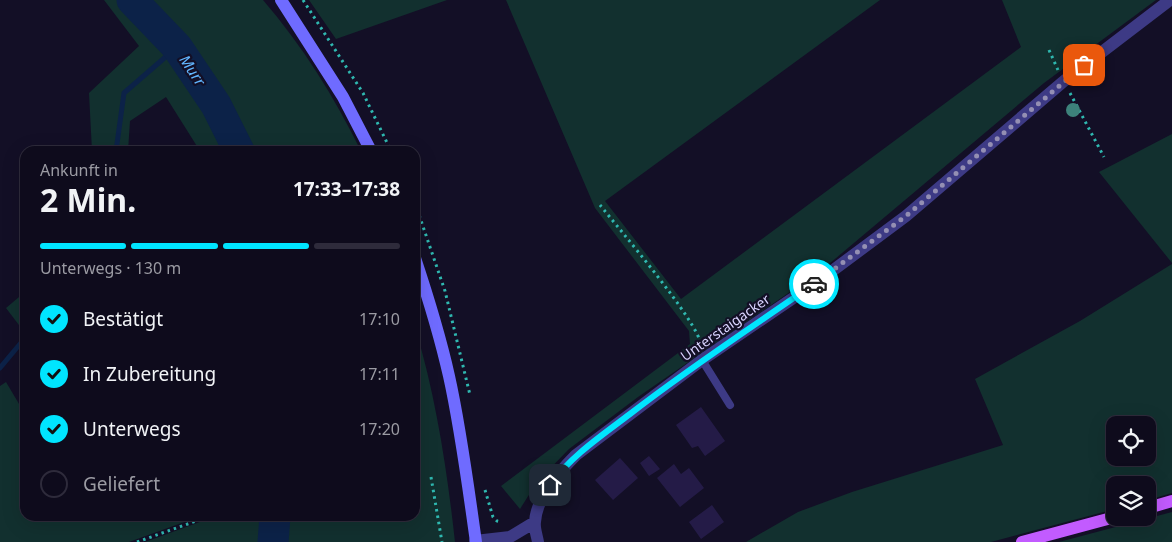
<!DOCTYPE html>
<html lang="de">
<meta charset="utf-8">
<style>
:root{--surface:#0e0b1c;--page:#171425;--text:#f1f3f6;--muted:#9b9ba3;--line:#2e2b3b;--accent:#00e5ff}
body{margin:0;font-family:"Noto Sans",sans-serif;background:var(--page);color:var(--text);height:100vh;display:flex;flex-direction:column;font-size:19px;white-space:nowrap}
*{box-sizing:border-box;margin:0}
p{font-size:16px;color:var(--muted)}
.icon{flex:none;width:28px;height:28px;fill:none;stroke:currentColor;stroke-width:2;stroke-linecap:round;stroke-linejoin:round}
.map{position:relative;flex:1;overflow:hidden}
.sheet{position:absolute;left:20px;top:146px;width:400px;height:375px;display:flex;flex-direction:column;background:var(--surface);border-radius:15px;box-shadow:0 5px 20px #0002,0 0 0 1px var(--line)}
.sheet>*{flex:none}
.controls{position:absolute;left:1106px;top:416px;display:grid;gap:10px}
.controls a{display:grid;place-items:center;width:50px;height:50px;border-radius:10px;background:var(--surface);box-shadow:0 5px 20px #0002,0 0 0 1px var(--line);font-size:25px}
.pin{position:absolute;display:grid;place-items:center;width:42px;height:42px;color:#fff;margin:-21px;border-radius:10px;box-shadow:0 2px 8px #0006}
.courier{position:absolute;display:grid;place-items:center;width:50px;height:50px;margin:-25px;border:4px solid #00e5ff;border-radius:50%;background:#fff;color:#222;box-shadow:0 1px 6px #0007}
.overview em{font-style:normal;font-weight:700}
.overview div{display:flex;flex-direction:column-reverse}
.overview{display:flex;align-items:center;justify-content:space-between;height:85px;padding:0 20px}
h1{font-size:32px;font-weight:700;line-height:38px}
.bar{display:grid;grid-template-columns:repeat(4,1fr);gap:8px 5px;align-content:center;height:60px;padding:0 20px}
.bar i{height:6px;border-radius:4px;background:var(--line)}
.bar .on{background:var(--accent)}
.bar p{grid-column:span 4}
ol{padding:0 20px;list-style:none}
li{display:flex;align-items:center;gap:15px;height:55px}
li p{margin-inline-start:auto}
li .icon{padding:5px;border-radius:50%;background:var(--accent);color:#111;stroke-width:4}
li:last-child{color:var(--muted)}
li i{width:28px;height:28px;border:2px solid var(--line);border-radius:50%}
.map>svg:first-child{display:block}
</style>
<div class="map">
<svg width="1172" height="542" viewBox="0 0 1172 542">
<rect width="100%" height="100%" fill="#130f26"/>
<!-- green -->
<path fill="#12302f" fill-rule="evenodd" d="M104 0H263C302 45 335 98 361 151H200L166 97 130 121 128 151H92L89 93 139 46Z
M309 0H447L336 39Z
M506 0H880L605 201 681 299 1021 47 1002 0H1156L1044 83 823 269 638 397 569 449 537 482 520 509 501 486 690 344 689 331 595 208Z
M1172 134V263L1099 172Z
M1172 264V493L1148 500V485H1115V509L991 542H746L798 512 852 492 1003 445 975 379 1080 321ZM1115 425H1148V458H1115Z
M25 292V333L6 308Z
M415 327C436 397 447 469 455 542H145L208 519V516H415Z
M6 382 25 414V516H201L129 542H0V386Z
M1172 512V542H1059Z"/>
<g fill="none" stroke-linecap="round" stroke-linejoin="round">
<!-- stream -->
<path stroke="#0c2248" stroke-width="5" d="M116 151 124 93 177 47
M0 368 25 338"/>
<!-- river -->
<path stroke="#0c2248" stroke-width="31" d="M132 0 177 47 216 105 239 151
M273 542 275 516"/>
</g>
<!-- building -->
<path fill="#241b47" d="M701 407 725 441 705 456 698 446 692 448 676 425Z
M649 456 660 469 649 476 640 463Z
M620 458 638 478 613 500 595 480Z
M674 464 681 474 689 468 704 488 680 507 657 478Z
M712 505 724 522 701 539 689 522Z"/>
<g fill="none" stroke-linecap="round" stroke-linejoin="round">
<!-- path -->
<path stroke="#2fb8b0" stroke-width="3" stroke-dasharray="2.5 4" stroke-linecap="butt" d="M303 0 363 93 391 151
M1049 50 1058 70
M1070 93 1104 157
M415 203 445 291 470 395
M600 205C619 229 698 321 701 345
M431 477 442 542
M485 490 493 517 497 521 501 522
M137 542 196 521"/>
<!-- lane -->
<path stroke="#3d3a85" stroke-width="8" d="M702 360 730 405"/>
<!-- street -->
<path stroke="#3d3a85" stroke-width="12" d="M475 541 510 537 535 522
M538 542C537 536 534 528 535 522 536 498 560 471 576 455L702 360 824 277 906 216 1064 81 1170 0"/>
<!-- secondary -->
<path stroke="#6f6bff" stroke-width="12" d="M281 0 343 97 371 151
M415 258C428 297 440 336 449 376 461 430 468 486 476 542"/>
<!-- primary -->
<path stroke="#c25bff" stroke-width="12" d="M1148 508 1172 501
M1022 542 1115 517"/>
</g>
<!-- trees -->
<circle fill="#3d827b" cx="1073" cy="110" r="7"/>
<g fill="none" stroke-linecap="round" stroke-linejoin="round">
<!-- done -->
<path stroke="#948fb3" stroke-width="5" stroke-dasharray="0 9" d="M814 284 906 216 1084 65"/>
<!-- route -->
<path stroke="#00e5ff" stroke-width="6" d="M550 485C571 456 601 436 630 414 689 368 752 327 814 284"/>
</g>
<g text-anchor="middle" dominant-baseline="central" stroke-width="4.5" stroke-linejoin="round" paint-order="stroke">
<!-- street labels -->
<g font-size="14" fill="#d9d4ff" stroke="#130f26">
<text transform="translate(725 327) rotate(-35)">Unterstaigacker</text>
</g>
<!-- water labels -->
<g font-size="15" font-style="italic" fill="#62b6ff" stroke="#130f26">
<text transform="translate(193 70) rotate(56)">Murr</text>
</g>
</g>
</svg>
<div class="controls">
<a><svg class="icon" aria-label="locate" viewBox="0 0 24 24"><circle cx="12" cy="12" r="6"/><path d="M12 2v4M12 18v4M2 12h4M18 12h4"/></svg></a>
<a><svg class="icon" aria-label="layers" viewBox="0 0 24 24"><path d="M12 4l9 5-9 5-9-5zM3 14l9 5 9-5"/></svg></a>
</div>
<div class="pin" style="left:1084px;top:65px;background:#ea580c"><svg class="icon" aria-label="bag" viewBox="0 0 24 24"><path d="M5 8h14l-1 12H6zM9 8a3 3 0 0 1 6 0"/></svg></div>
<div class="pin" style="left:550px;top:485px;background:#1f2937"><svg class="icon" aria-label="home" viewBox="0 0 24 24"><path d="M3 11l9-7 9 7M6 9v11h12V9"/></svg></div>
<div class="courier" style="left:814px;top:284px"><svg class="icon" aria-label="car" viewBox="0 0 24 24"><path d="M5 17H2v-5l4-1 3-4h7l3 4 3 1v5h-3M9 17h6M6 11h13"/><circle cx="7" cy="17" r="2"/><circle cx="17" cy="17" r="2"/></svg></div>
<section class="sheet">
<div class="overview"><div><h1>2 Min.</h1><p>Ankunft in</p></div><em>17:33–17:38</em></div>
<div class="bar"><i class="on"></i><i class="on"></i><i class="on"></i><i></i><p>Unterwegs · 130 m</p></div>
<ol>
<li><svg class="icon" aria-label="check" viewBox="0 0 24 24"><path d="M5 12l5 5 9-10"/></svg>Bestätigt<p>17:10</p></li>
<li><svg class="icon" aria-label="check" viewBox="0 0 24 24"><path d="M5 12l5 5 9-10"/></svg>In Zubereitung<p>17:11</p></li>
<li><svg class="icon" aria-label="check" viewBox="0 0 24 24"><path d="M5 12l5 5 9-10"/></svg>Unterwegs<p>17:20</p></li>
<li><i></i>Geliefert</li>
</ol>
</section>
</div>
